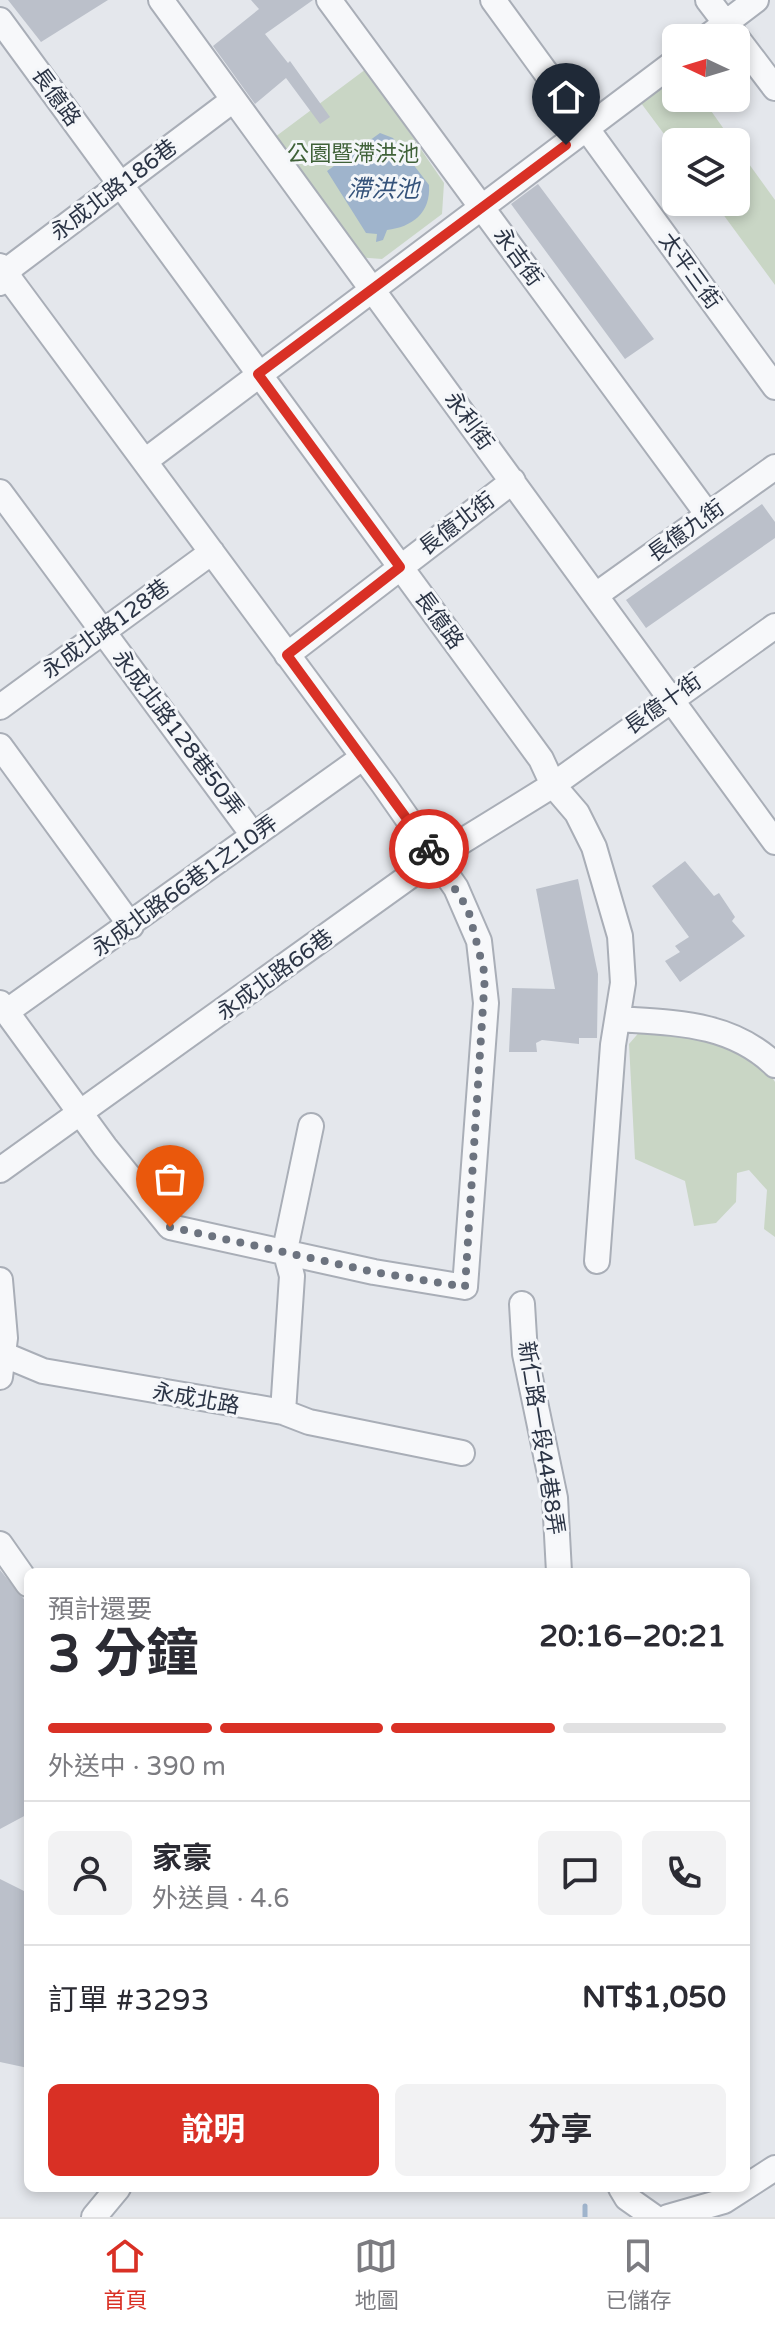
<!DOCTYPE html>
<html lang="zh-TW">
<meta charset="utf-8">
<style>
:root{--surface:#fff;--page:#f2f2f3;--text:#2b2b33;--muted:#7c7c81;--line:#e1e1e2;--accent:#d93025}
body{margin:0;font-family:"Varela Round","Noto Sans TC",sans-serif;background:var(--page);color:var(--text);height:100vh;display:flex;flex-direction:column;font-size:30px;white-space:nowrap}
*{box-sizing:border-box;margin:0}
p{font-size:26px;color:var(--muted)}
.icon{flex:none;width:44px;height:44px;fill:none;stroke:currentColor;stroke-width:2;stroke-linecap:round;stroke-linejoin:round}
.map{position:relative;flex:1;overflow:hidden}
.drawer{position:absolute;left:24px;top:1568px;width:726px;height:624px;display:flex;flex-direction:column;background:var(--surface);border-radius:12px;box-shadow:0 4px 12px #0003}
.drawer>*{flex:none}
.needle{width:52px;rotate:274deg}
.tools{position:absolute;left:662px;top:24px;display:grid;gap:16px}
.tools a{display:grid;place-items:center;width:88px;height:88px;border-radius:12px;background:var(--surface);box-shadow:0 4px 12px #0003;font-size:40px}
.pin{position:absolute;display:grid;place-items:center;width:68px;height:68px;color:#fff;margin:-82px -34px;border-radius:50% 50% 50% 0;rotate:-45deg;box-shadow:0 0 8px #0007}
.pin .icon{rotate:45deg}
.courier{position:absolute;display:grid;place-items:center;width:80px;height:80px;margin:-40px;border:6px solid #d93025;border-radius:50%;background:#fff;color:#222;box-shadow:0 2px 10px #0007}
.summary em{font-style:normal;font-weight:700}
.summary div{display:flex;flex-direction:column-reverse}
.summary{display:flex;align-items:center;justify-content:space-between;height:136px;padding:0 24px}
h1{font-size:52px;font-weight:700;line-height:60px}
.bar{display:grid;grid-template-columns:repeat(4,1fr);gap:12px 8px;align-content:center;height:96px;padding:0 24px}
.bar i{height:10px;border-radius:6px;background:var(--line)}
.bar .current{background:var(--accent)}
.bar p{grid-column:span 4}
.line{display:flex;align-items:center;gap:20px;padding:0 24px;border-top:2px solid var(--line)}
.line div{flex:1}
.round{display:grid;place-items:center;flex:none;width:84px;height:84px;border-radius:12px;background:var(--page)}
.button{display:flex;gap:16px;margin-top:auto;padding:16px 24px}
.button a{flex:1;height:92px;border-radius:12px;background:var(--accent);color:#fff;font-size:32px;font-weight:700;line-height:92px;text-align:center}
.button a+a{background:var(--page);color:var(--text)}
.menu{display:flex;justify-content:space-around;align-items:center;height:112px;border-top:2px solid var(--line);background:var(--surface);font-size:22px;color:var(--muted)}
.menu a{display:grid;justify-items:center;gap:4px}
.menu .current{color:var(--accent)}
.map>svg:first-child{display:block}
</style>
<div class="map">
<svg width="775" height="2217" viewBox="0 0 775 2217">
<rect width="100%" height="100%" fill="#e4e7ec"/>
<!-- green -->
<path fill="#c9d6c5" d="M366 69 444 183 442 214 382 259 356 257 271 140Z
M676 73V98H702L733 142H676V150L638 99Z
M736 146 775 200V285L714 202H736Z
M642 1029 686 1031 761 1060 775 1082V1237L764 1229 767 1190 749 1170 737 1173 736 1202 716 1223 694 1226 685 1181 635 1159 629 1044Z"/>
<!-- water -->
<path fill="#9fb4cc" d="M380 133 393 138 429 185C431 213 412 227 387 230L383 240 376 242 377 234 366 233 327 171Z"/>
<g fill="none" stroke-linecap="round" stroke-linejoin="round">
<!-- stream -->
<path stroke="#9fb4cc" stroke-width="5" d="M585 2206V2217"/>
</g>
<!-- building -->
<path fill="#bbc0ca" d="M8 0H108L41 42Z
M251 0H313L265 34 288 63 290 61 330 117 320 124 286 78 255 104 213 46 259 9Z
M538 184 654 339 625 359 511 204Z
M762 504 775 522V538L646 628 626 600Z
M685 861 714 896 719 893 735 917 732 921 745 936 680 982 665 961 680 952 675 946 689 937 652 886Z
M578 879 598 974 597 1038H579V1044L542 1040 536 1043 537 1052H509L512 988 555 989 536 889Z
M0 1570 28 1604V1814L0 1829Z
M0 1879 28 1893V2068L0 2062Z"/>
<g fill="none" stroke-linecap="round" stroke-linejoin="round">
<defs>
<path id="minor" d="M161 0 775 842
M329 0 708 515
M493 0 775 387
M708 0 775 88
M0 20 541 759 553 785 577 813 594 847 620 936 623 983 613 1045 597 1261
M706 38 756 0
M0 266 384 785 456 888 479 941 486 1003 465 1287 374 1272 170 1227 105 1147 0 1003
M0 283 14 265 233 100
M145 461 676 61
M0 492 253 835
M596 595 775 467
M287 655 513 481
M0 707 212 552
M0 746 131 926
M6 1012 362 758
M619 1019C677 1023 731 1023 775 1065
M0 1170 435 858 553 785 775 626
M0 1280 5 1338 0 1377
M522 1304 525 1354 555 1498 559 1572
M0 1353 43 1371 283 1412 309 1422 462 1453
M283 1412 292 1276 285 1250 311 1126
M0 1544 28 1584
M621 2188 627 2198 654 2217
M94 2217 118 2188
M668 2217 724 2201 775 2168"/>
</defs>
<!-- minor casing -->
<use href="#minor" stroke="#a9aeb7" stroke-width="28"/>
<!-- minor -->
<use href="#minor" stroke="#f7f8fa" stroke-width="24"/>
</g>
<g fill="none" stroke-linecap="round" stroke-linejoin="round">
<!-- done -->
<path stroke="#6c737f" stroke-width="8" stroke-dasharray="0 14.4" d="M170 1227 374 1272 465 1287 485 975 468 909 429 849"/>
<!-- route -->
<path stroke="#d93025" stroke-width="10" d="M429 849 287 655 400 567 258 374 566 145"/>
</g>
<g text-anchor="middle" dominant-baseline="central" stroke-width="6" stroke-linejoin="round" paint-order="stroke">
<!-- street labels -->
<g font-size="22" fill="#2b3445" stroke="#f4f6f9">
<text transform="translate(56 97) rotate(54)">長億路</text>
<text transform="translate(114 190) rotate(-37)">永成北路186巷</text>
<text transform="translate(518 257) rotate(54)">永吉街</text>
<text transform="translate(690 271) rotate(54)">太平三街</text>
<text transform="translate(469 421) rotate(54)">永利街</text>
<text transform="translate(457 524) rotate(-37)">長億北街</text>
<text transform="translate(686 531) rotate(-36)">長億九街</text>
<text transform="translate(439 620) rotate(54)">長億路</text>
<text transform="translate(106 629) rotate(-36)">永成北路128巷</text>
<text transform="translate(663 704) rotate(-35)">長億十街</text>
<text transform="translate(178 733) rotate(53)">永成北路128巷50弄</text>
<text transform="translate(185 886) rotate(-36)">永成北路66巷1之10弄</text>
<text transform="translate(275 975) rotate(-36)">永成北路66巷</text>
<text transform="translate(196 1399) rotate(10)">永成北路</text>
<text transform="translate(541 1438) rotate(81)">新仁路一段44巷8弄</text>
</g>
<!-- park labels -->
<g font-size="22" fill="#3f6138" stroke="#f4f6f9">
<text x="353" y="154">公園暨滯洪池</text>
</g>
<!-- water labels -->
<g font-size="24" font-style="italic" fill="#34527a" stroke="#f4f6f9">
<text x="383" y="189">滯洪池</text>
</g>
</g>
</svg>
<div class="tools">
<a><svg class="needle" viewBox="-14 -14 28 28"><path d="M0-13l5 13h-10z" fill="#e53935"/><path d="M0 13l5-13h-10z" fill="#7c7c81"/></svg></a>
<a><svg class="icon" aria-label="layers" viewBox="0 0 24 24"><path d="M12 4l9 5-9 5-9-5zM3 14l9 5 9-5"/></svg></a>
</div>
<div class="pin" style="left:170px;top:1227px;background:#ea580c"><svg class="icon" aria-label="bag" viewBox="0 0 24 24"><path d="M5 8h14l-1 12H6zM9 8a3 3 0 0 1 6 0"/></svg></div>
<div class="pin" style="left:566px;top:145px;background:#1f2937"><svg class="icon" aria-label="home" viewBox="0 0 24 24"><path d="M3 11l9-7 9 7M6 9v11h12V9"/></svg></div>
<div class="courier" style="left:429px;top:849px"><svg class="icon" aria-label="bike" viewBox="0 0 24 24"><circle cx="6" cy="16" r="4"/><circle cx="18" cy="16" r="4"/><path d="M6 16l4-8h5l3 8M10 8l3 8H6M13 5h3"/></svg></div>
<section class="drawer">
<div class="summary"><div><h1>3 分鐘</h1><p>預計還要</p></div><em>20:16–20:21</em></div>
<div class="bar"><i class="current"></i><i class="current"></i><i class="current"></i><i></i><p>外送中 · 390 m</p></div>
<div class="line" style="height:144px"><a class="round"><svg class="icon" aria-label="person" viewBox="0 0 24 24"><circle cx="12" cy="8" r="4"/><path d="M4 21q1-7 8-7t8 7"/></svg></a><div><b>家豪</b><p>外送員 · 4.6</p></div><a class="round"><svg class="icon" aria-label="chat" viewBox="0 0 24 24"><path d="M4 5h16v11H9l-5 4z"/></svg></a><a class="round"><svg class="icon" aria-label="phone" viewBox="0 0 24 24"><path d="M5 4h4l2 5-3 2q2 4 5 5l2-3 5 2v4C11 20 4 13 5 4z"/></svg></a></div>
<div class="line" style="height:104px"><div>訂單 #3293</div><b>NT$1,050</b></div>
<div class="button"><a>說明</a><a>分享</a></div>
</section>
</div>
<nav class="menu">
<a class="current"><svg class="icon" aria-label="home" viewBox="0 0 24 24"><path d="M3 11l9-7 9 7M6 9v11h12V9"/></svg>首頁</a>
<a><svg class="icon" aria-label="map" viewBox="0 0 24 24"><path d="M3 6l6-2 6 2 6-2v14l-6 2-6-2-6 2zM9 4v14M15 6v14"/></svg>地圖</a>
<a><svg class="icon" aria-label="saved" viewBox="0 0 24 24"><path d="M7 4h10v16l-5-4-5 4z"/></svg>已儲存</a>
</nav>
